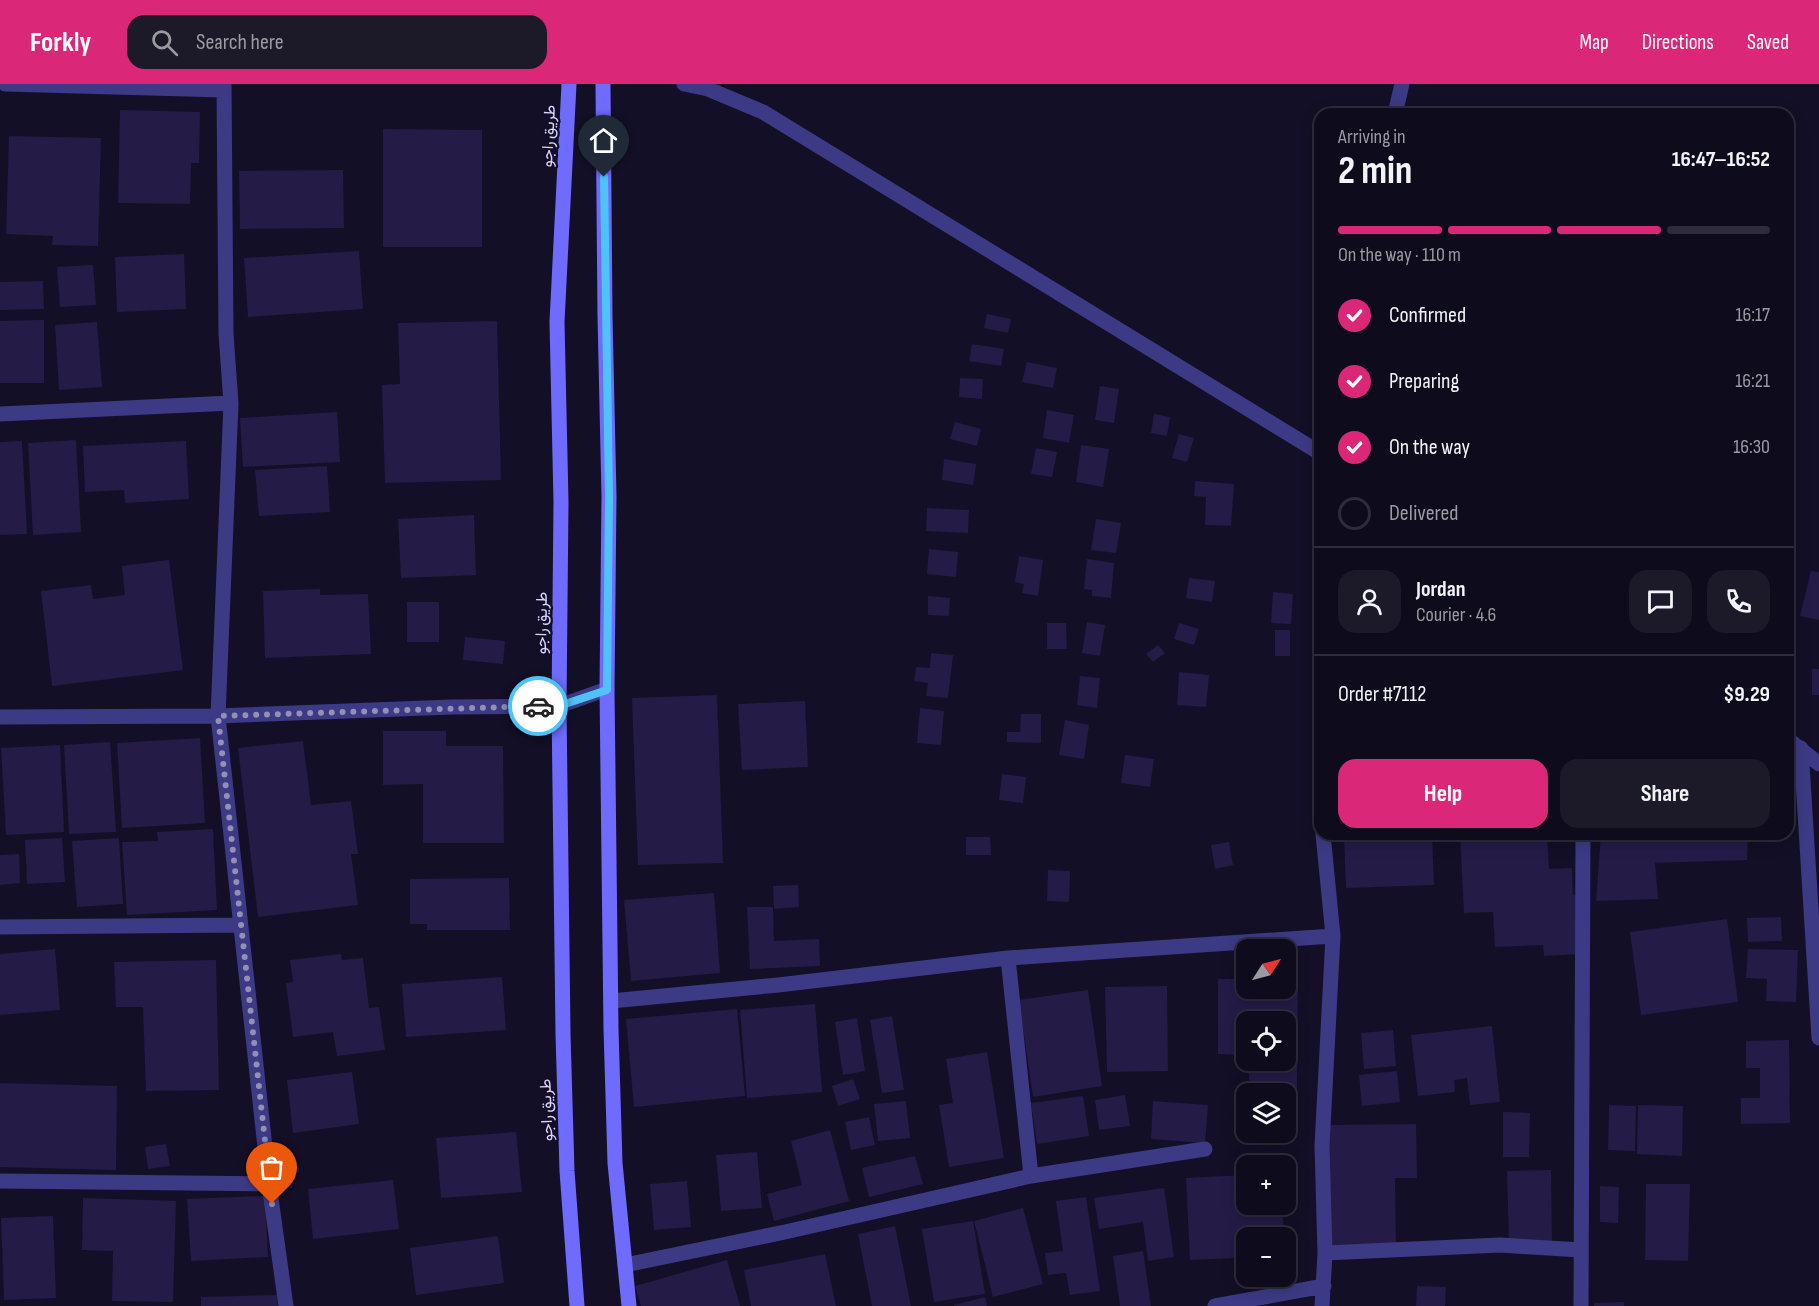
<!DOCTYPE html>
<meta charset="utf-8">
<style>
:root{--surface:#0e0b1c;--page:#1c1929;--text:#f1f3f6;--muted:#9b9ba3;--line:#2e2b3b;--accent:#db2777}
body{margin:0;font-family:"Sofia Sans Condensed",Vazirmatn,sans-serif;background:var(--page);color:var(--text);height:100vh;display:flex;flex-direction:column;font-size:22px;white-space:nowrap}
*{box-sizing:border-box;margin:0}
p{font-size:20px;color:var(--muted)}
.icon{flex:none;width:33px;height:33px;fill:none;stroke:currentColor;stroke-width:2;stroke-linecap:round;stroke-linejoin:round}
.map{position:relative;flex:1;overflow:hidden}
.details{position:absolute;left:1314px;top:24px;width:480px;height:732px;display:flex;flex-direction:column;background:var(--surface);border-radius:18px;box-shadow:0 3px 15px #0003,0 0 0 2px var(--line)}
.details>*{flex:none}
.needle{width:39px;rotate:54deg}
.fabs{position:absolute;left:1236px;top:855px;display:grid;gap:12px}
.fabs a{display:grid;place-items:center;width:60px;height:60px;border-radius:12px;background:var(--surface);box-shadow:0 3px 15px #0003,0 0 0 2px var(--line);font-size:30px}
.pin{position:absolute;display:grid;place-items:center;width:51px;height:51px;color:#fff;margin:-62px -26px;border-radius:50% 50% 50% 0;rotate:-45deg;box-shadow:0 0 6px #0007}
.pin .icon{rotate:45deg}
.courier{position:absolute;display:grid;place-items:center;width:60px;height:60px;margin:-30px;border:4px solid #4fc3f7;border-radius:50%;background:#fff;color:#222;box-shadow:0 2px 8px #0007}
.summary em{font-style:normal;font-weight:700}
.summary div{display:flex;flex-direction:column-reverse}
.summary{display:flex;align-items:center;justify-content:space-between;height:102px;padding:0 24px}
h1{font-size:39px;font-weight:700;line-height:45px}
.bar{display:grid;grid-template-columns:repeat(4,1fr);gap:9px 6px;align-content:center;height:72px;padding:0 24px}
.bar i{height:8px;border-radius:4px;background:var(--line)}
.bar .on{background:var(--accent)}
.bar p{grid-column:span 4}
.line{display:flex;align-items:center;gap:15px;padding:0 24px;border-top:2px solid var(--line)}
.line div{flex:1}
.round{display:grid;place-items:center;flex:none;width:63px;height:63px;border-radius:18px;background:var(--page)}
ol{padding:0 24px;list-style:none}
li{display:flex;align-items:center;gap:18px;height:66px}
li p{margin-inline-start:auto}
li .icon{padding:6px;border-radius:50%;background:var(--accent);color:#fff;stroke-width:4}
li:last-child{color:var(--muted)}
li i{width:33px;height:33px;border:3px solid var(--line);border-radius:50%}
.button{display:flex;gap:12px;margin-top:auto;padding:12px 24px}
.button a{flex:1;height:69px;border-radius:18px;background:var(--accent);color:#fff;font-size:24px;font-weight:700;line-height:69px;text-align:center}
.button a+a{background:var(--page);color:var(--text)}
header{display:flex;align-items:center;gap:36px;box-sizing:border-box;height:84px;padding:0 30px;background:var(--accent);color:#fff}
header strong{font-size:28px}
nav{display:flex;gap:33px;margin-inline-start:auto;font-size:21px}
.search{width:420px;height:54px;background:var(--page);display:flex;align-items:center;gap:15px;box-sizing:border-box;padding:0 21px;border-radius:18px;color:var(--muted);font-size:22px}
.map>svg:first-child{display:block}
</style>
<header>
<strong>Forkly</strong>
<div class="search"><svg class="icon" aria-label="search" viewBox="0 0 24 24"><circle cx="10" cy="10" r="6"/><path d="M15 15l6 6"/></svg>Search here</div>
<nav><a>Map</a><a>Directions</a><a>Saved</a></nav>
</header>
<div class="map">
<svg width="1819" height="1222" viewBox="0 0 1819 1222">
<rect width="100%" height="100%" fill="#130f26"/>
<!-- building -->
<path fill="#241b47" d="M120 26 200 28 199 79H191L190 120 118 119Z
M383 45 482 46V163H383Z
M9 52 101 54 98 162 52 161 53 152 6 150Z
M343 86 344 144 240 145 239 87Z
M359 167 363 225 248 233 244 174Z
M184 170 186 225 117 228 115 173Z
M93 181 96 221 60 223 57 183Z
M43 197 44 225 0 226V198Z
M987 230 1011 235 1008 249 984 244Z
M44 236V299H0V237Z
M497 237 501 396 385 399 382 301 400 300 398 239Z
M97 238 102 303 59 306 55 241Z
M972 260 1004 265 1001 282 969 277Z
M1027 278 1057 284 1053 304 1022 298Z
M960 294 983 295 982 315 959 313Z
M1100 302 1119 305 1114 339 1095 336Z
M1047 326 1074 331 1069 359 1043 354Z
M337 328 340 378 243 383 240 334Z
M1154 330 1170 333 1167 352 1151 349Z
M955 338 981 345 977 362 950 355Z
M1179 350 1194 354 1187 378 1172 374Z
M76 356 81 448 33 451 28 359Z
M22 357 27 450 0 451V358Z
M186 357 189 415 125 419 124 406 85 408 83 362Z
M1081 361 1109 365 1103 403 1076 398Z
M1036 364 1057 368 1052 393 1031 390Z
M944 375 976 380 973 401 942 396Z
M327 382 330 428 259 432 255 386Z
M1195 397 1234 400 1231 442 1205 441 1206 413 1194 412Z
M927 424 969 426 968 449 926 447Z
M474 431 476 491 401 494 398 435Z
M1096 435 1121 439 1116 469 1091 466Z
M929 465 958 468 956 493 927 490Z
M1019 472 1043 476 1038 512 1022 509 1024 500 1015 498Z
M1087 475 1114 479 1111 514 1092 512V506L1084 505Z
M169 476 183 586 52 602 41 507 91 501 93 515 125 511 122 482Z
M1811 487 1819 488V536L1800 532Z
M1189 494 1215 497 1212 518 1186 514Z
M320 505V511L368 510 371 570 265 574 263 507Z
M1273 508 1293 510 1291 540 1271 539Z
M928 512 950 514 949 532 928 531Z
M407 518H439V558H407Z
M1087 538 1105 541 1100 572 1082 569Z
M1047 539H1066L1067 565H1047Z
M1179 539 1199 545 1194 561 1174 555Z
M1275 546H1290V572H1275Z
M465 553 505 557 503 580 463 576Z
M1158 561 1165 569 1153 578 1146 570Z
M931 569 953 571 948 614 926 612 928 599 914 597 916 583 930 584Z
M1812 585H1819V611H1812Z
M1179 588 1209 591 1206 623 1177 621Z
M1080 592 1100 594 1097 624 1077 621Z
M717 611 723 779 638 781 632 614Z
M805 617 808 683 742 686 738 620Z
M920 624 944 627 941 661 917 659Z
M1021 630H1041V659L1007 658V648H1020Z
M1065 636 1089 641 1084 675 1059 671Z
M383 647H446V662H503L504 759H423V700L383 701Z
M200 654 205 739 122 744 117 659Z
M303 657 311 721 351 717 358 770H351L358 821 258 833 238 664Z
M110 658 116 748 69 750 64 661Z
M60 661 64 748 6 751 1 664Z
M1125 671 1154 675 1150 703 1121 699Z
M1002 690 1026 693 1023 719 999 716Z
M213 745 217 826 127 831 122 758 158 757 157 748Z
M1432 750 1434 801 1346 804 1344 752Z
M1460 750H1547L1549 785 1572 784 1573 811 1576 810 1579 870 1544 872 1543 861 1495 863 1493 828 1464 829Z
M1601 750H1748L1747 776 1655 779 1658 815 1596 817Z
M966 753H990L991 771H966Z
M62 754 65 798 27 800 25 756Z
M119 754 123 820 77 823 72 757Z
M1229 758 1233 781 1215 785 1211 761Z
M19 770 20 799 0 801V771Z
M1048 786 1070 787 1069 818 1047 817Z
M509 794 510 846H427V840H410V795Z
M798 801 799 823 774 825 773 802Z
M714 809 720 889 631 897 624 816Z
M747 823H773L774 857 819 855 820 882 750 885Z
M1781 833 1782 857 1748 858 1747 834Z
M1727 835 1738 918 1641 931 1630 848Z
M55 865 60 926 0 931V870Z
M1748 865 1798 866 1796 918 1766 917 1767 895 1746 894Z
M341 870 342 876 363 874 369 924 379 923 385 966 337 972 333 948 293 953 286 899 293 898 290 876Z
M216 876 219 1006 146 1007 143 923H116L114 878Z
M502 893 506 946 406 953 402 900Z
M1218 895H1246V904H1286V896H1298L1297 1005H1249V976H1286V938H1246V971L1218 970Z
M1167 902 1168 987 1107 988 1105 903Z
M1088 906 1102 1002 1033 1013 1019 916Z
M815 920 822 1008 747 1014 740 926Z
M737 925 745 1012 634 1023 626 935Z
M892 932 904 1006 882 1009 870 936Z
M857 934 865 987 843 991 835 938Z
M1492 942 1500 1018 1470 1021 1467 994 1454 996 1455 1008 1418 1012 1411 951Z
M1393 946 1396 982 1364 985 1361 949Z
M1789 956 1790 1039 1741 1040V1014H1760V984H1746V957Z
M987 968 1004 1074 949 1083 939 1021 953 1019 946 975Z
M1397 987 1400 1018 1362 1022 1359 991Z
M352 988 359 1040 293 1049 287 996Z
M853 995 860 1015 838 1022 832 1002Z
M0 999 117 1002 116 1086 0 1083Z
M1125 1011 1130 1042 1099 1046 1095 1016Z
M1083 1012 1089 1052 1037 1060 1031 1019Z
M906 1017 910 1054 878 1057 874 1020Z
M1153 1017 1208 1021 1205 1059 1151 1055Z
M1609 1021 1636 1022 1635 1067 1608 1066Z
M1638 1021 1683 1022 1682 1072 1637 1070Z
M1503 1028 1530 1029 1529 1073H1503Z
M869 1033 875 1061 851 1066 845 1038Z
M1416 1040 1417 1094H1395L1396 1163 1329 1164 1327 1041Z
M830 1046 849 1117 774 1137 767 1110 802 1101 791 1057Z
M516 1048 522 1108 441 1114 436 1054Z
M166 1060 170 1082 148 1085 145 1063Z
M757 1068 762 1124 721 1127 716 1071Z
M915 1072 923 1100 869 1113 862 1084Z
M1551 1086 1552 1160 1509 1161 1507 1087Z
M1246 1091V1120H1282L1284 1154H1246V1192H1286V1197L1237 1200 1236 1174 1190 1176 1186 1094Z
M393 1096 399 1145 313 1155 308 1105Z
M687 1097 691 1143 654 1146 650 1100Z
M1646 1100H1690L1688 1177 1645 1176Z
M1600 1102 1619 1103 1618 1139 1600 1138Z
M1164 1104 1174 1173 1148 1177 1143 1138 1099 1145 1094 1114Z
M265 1112 268 1173 191 1177 187 1115Z
M1086 1113 1100 1207 1070 1211 1066 1189 1048 1191 1045 1169 1063 1167 1056 1117Z
M83 1114 176 1117 173 1218 112 1217 113 1167 82 1166Z
M1023 1124 1043 1200 993 1213 974 1137Z
M53 1132 56 1214 4 1216 1 1134Z
M973 1137 985 1210 934 1218 922 1145Z
M895 1142 911 1222H872L858 1150Z
M498 1152 504 1199 416 1211 410 1164Z
M1143 1167 1151 1222H1120L1113 1172Z
M825 1170 836 1222H751L744 1186Z
M727 1176 740 1222H641L635 1202Z
M1417 1202 1446 1203 1445 1222H1416Z
M277 1211 278 1222H201V1213Z
M985 1213 987 1222H954V1221Z
M1624 1218V1222H1594V1219Z"/>
<g fill="none" stroke-linecap="round" stroke-linejoin="round">
<!-- minor -->
<path stroke="#3d3a85" stroke-width="15" d="M5 0 224 6
M224 0 226 250 231 319 218 632 269 1100 286 1222
M684 0 708 5 763 28 1320 369
M1395 30 1402 0
M0 330 231 319
M0 633 218 632 452 623 559 622 607 605
M1788 655 1819 680
M1801 664 1819 954
M0 843 240 841
M1008 874 1031 1092
M611 917 778 901 1008 874 1333 852
M0 1097 269 1100
M1325 1169 1500 1161 1580 1166
M625 1181 785 1148 1031 1092 1205 1065
M1215 1222 1324 1202
M1322 1222 1325 1169 1322 1062 1333 852 1323 750
M1581 1222 1583 750"/>
<!-- secondary -->
<path stroke="#6f6bff" stroke-width="15" d="M569 0 557 238 561 418 559 622 563 950 567 1087 577 1222
M603 0 605 232 609 412 607 605 611 945 615 1079 629 1222"/>
</g>
<g fill="none" stroke-linecap="round" stroke-linejoin="round">
<!-- done -->
<path stroke="#948fb3" stroke-width="6" stroke-dasharray="0 10.8" d="M272 1120 218 632 538 622"/>
<!-- route -->
<path stroke="#4fc3f7" stroke-width="8" d="M538 622H559L607 606 609 412 604 93"/>
</g>
<g text-anchor="middle" dominant-baseline="central" stroke-width="4.5" stroke-linejoin="round" paint-order="stroke">
<!-- street labels -->
<g font-size="16" fill="#d9d4ff" stroke="#130f26">
<text transform="translate(549 52) rotate(-87)">طريق راجو</text>
<text transform="translate(542 539) rotate(-89)">طريق راجو</text>
<text transform="translate(547 1026) rotate(-92)">طريق راجو</text>
</g>
</g>
</svg>
<div class="fabs">
<a><svg class="needle" viewBox="-14 -14 28 28"><path d="M0-13l5 13h-10z" fill="#e53935"/><path d="M0 13l5-13h-10z" fill="#9b9ba3"/></svg></a>
<a><svg class="icon" aria-label="locate" viewBox="0 0 24 24"><circle cx="12" cy="12" r="6"/><path d="M12 2v4M12 18v4M2 12h4M18 12h4"/></svg></a>
<a><svg class="icon" aria-label="layers" viewBox="0 0 24 24"><path d="M12 4l9 5-9 5-9-5zM3 14l9 5 9-5"/></svg></a>
<a>+</a>
<a>−</a>
</div>
<div class="pin" style="left:272px;top:1120px;background:#ea580c"><svg class="icon" aria-label="bag" viewBox="0 0 24 24"><path d="M5 8h14l-1 12H6zM9 8a3 3 0 0 1 6 0"/></svg></div>
<div class="pin" style="left:604px;top:93px;background:#1f2937"><svg class="icon" aria-label="home" viewBox="0 0 24 24"><path d="M3 11l9-7 9 7M6 9v11h12V9"/></svg></div>
<div class="courier" style="left:538px;top:622px"><svg class="icon" aria-label="car" viewBox="0 0 24 24"><path d="M5 17H2v-5l4-1 3-4h7l3 4 3 1v5h-3M9 17h6M6 11h13"/><circle cx="7" cy="17" r="2"/><circle cx="17" cy="17" r="2"/></svg></div>
<section class="details">
<div class="summary"><div><h1>2 min</h1><p>Arriving in</p></div><em>16:47–16:52</em></div>
<div class="bar"><i class="on"></i><i class="on"></i><i class="on"></i><i></i><p>On the way · 110 m</p></div>
<ol>
<li><svg class="icon" aria-label="check" viewBox="0 0 24 24"><path d="M5 12l5 5 9-10"/></svg>Confirmed<p>16:17</p></li>
<li><svg class="icon" aria-label="check" viewBox="0 0 24 24"><path d="M5 12l5 5 9-10"/></svg>Preparing<p>16:21</p></li>
<li><svg class="icon" aria-label="check" viewBox="0 0 24 24"><path d="M5 12l5 5 9-10"/></svg>On the way<p>16:30</p></li>
<li><i></i>Delivered</li>
</ol>
<div class="line" style="height:108px"><a class="round"><svg class="icon" aria-label="person" viewBox="0 0 24 24"><circle cx="12" cy="8" r="4"/><path d="M4 21q1-7 8-7t8 7"/></svg></a><div><b>Jordan</b><p>Courier · 4.6</p></div><a class="round"><svg class="icon" aria-label="chat" viewBox="0 0 24 24"><path d="M4 5h16v11H9l-5 4z"/></svg></a><a class="round"><svg class="icon" aria-label="phone" viewBox="0 0 24 24"><path d="M5 4h4l2 5-3 2q2 4 5 5l2-3 5 2v4C11 20 4 13 5 4z"/></svg></a></div>
<div class="line" style="height:78px"><div>Order #7112</div><b>$9.29</b></div>
<div class="button"><a>Help</a><a>Share</a></div>
</section>
</div>
